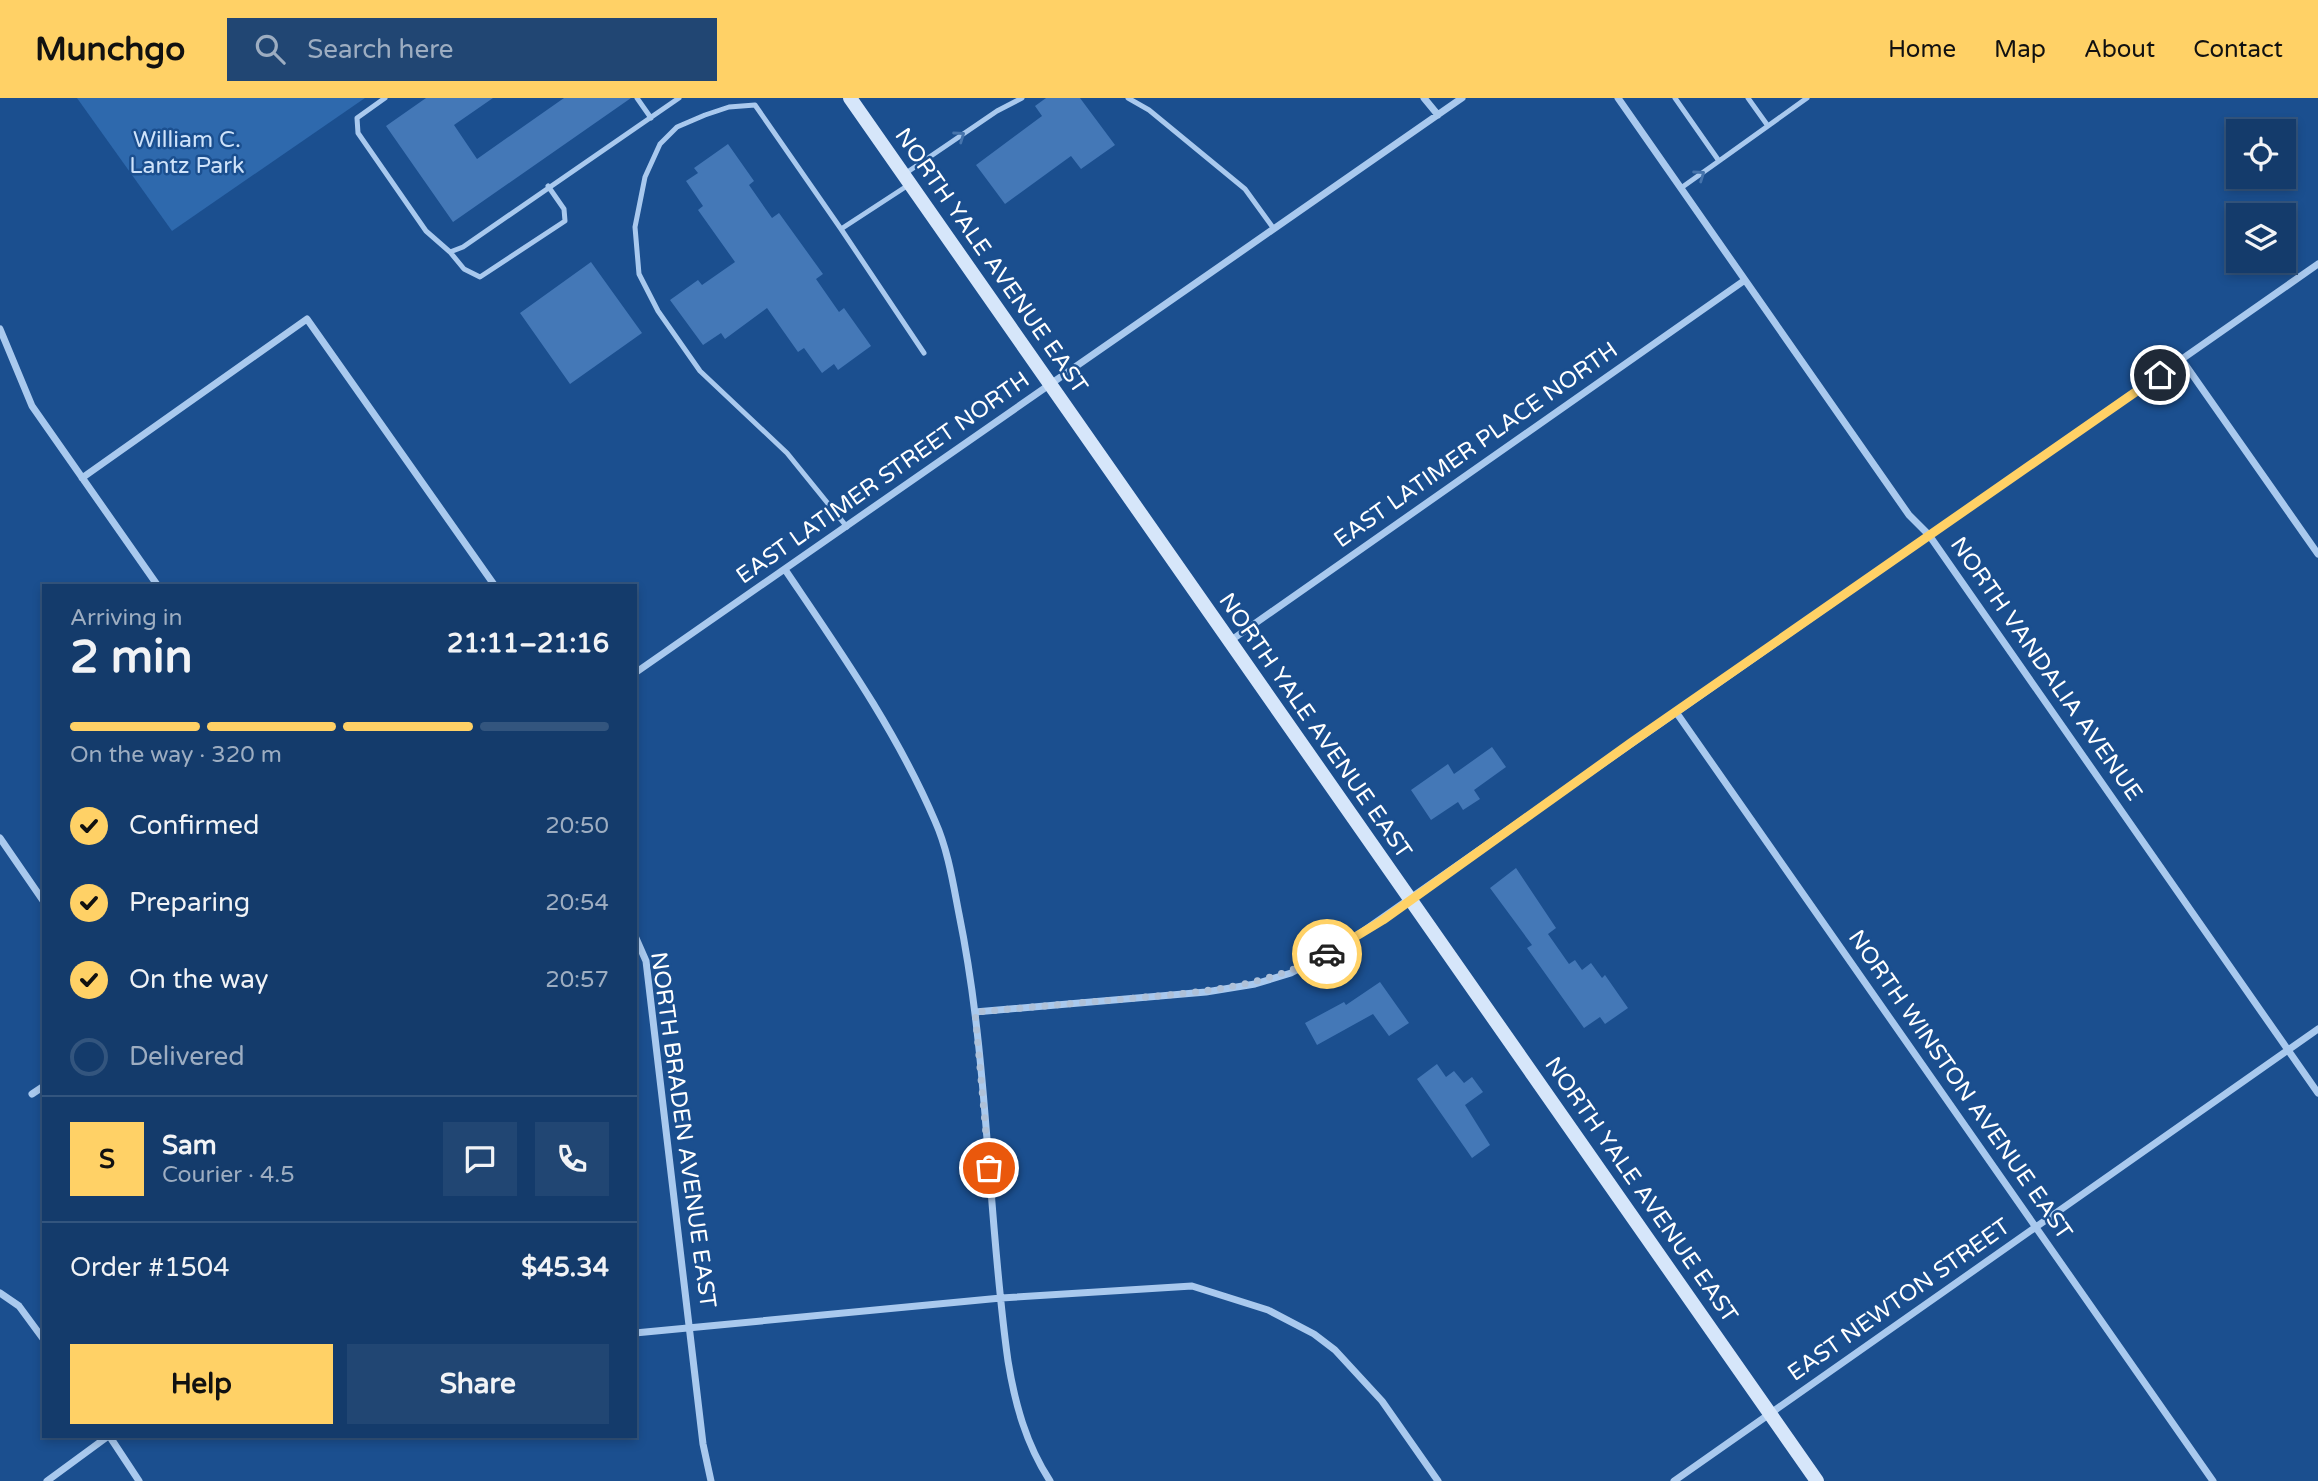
<!DOCTYPE html>
<meta charset="utf-8">
<style>
:root{--surface:#143b6b;--page:#214673;--text:#f1f3f6;--muted:#9dadc1;--line:#33557e;--accent:#ffd166}
body{margin:0;font-family:"Varela Round",sans-serif;background:var(--page);color:var(--text);height:100vh;display:flex;flex-direction:column;font-size:26px;white-space:nowrap}
*{box-sizing:border-box;margin:0}
p{font-size:23px;color:var(--muted)}
.icon{flex:none;width:38px;height:38px;fill:none;stroke:currentColor;stroke-width:2;stroke-linecap:round;stroke-linejoin:round}
.map{position:relative;flex:1;overflow:hidden}
.sheet{position:absolute;left:42px;top:486px;width:595px;height:854px;display:flex;flex-direction:column;background:var(--surface);border-radius:0px;box-shadow:0 4px 10px #0003,0 0 0 2px var(--line)}
.sheet>*{flex:none}
.fabs{position:absolute;left:2226px;top:21px;display:grid;gap:14px}
.fabs a{display:grid;place-items:center;width:70px;height:70px;border-radius:0px;background:var(--surface);box-shadow:0 4px 10px #0003,0 0 0 2px var(--line);font-size:35px}
.pin{position:absolute;display:grid;place-items:center;width:60px;height:60px;color:#fff;margin:-30px;border:4px solid #fff;border-radius:50%;box-shadow:0 2px 7px #0007}
.courier{position:absolute;display:grid;place-items:center;width:70px;height:70px;margin:-35px;border:5px solid #ffd166;border-radius:50%;background:#fff;color:#222;box-shadow:0 2px 9px #0007}
.summary em{font-style:normal;font-weight:700}
.summary div{display:flex;flex-direction:column-reverse}
.summary{display:flex;align-items:center;justify-content:space-between;height:119px;padding:0 28px}
h1{font-size:46px;font-weight:700;line-height:52px}
.bar{display:grid;grid-template-columns:repeat(4,1fr);gap:10px 7px;align-content:center;height:84px;padding:0 28px}
.bar i{height:9px;border-radius:5px;background:var(--line)}
.bar .current{background:var(--accent)}
.bar p{grid-column:span 4}
.line{display:flex;align-items:center;gap:18px;padding:0 28px;border-top:2px solid var(--line)}
.line div{flex:1}
.round{display:grid;place-items:center;flex:none;width:74px;height:74px;border-radius:0px;background:var(--page)}
ol{padding:0 28px;list-style:none}
li{display:flex;align-items:center;gap:21px;height:77px}
li p{margin-inline-start:auto}
li .icon{padding:7px;border-radius:50%;background:var(--accent);color:#111;stroke-width:4}
li:last-child{color:var(--muted)}
li i{width:38px;height:38px;border:4px solid var(--line);border-radius:50%}
.button{display:flex;gap:14px;margin-top:auto;padding:14px 28px}
.button a{flex:1;height:80px;border-radius:0px;background:var(--accent);color:#111;font-size:28px;font-weight:700;line-height:80px;text-align:center}
.button a+a{background:var(--page);color:var(--text)}
header{display:flex;align-items:center;gap:42px;box-sizing:border-box;height:98px;padding:0 35px;background:var(--accent);color:#111}
header strong{font-size:33px}
nav{display:flex;gap:38px;margin-inline-start:auto;font-size:24px}
.search{width:490px;height:63px;background:var(--page);display:flex;align-items:center;gap:18px;box-sizing:border-box;padding:0 24px;border-radius:0px;color:var(--muted);font-size:26px}
.map>svg:first-child{display:block}
</style>
<header>
<strong>Munchgo</strong>
<div class="search"><svg class="icon" aria-label="search" viewBox="0 0 24 24"><circle cx="10" cy="10" r="6"/><path d="M15 15l6 6"/></svg>Search here</div>
<nav><a>Home</a><a>Map</a><a>About</a><a>Contact</a></nav>
</header>
<div class="map">
<svg width="2318" height="1383" viewBox="0 0 2318 1383">
<rect width="100%" height="100%" fill="#1b4f8f"/>
<!-- green -->
<path fill="#2e69ad" d="M77 0H365L172 133Z"/>
<!-- building -->
<path fill="#4478b7" d="M426 0H493L454 27 477 61 564 0H631L453 124 386 28Z
M1046 0H1080L1115 47 1081 71 1071 58 1005 106 976 67 1042 18 1035 8Z
M728 46 754 83 749 87 772 120 779 115 823 176 816 181 839 214 844 210 871 248 838 272 834 266 822 275 804 250 798 254 767 210 725 241 721 235 703 247 670 202 698 182 702 187 735 164 698 112 703 108 686 83 698 75 694 70Z
M591 164 642 235 570 286 520 215Z
M1492 649 1506 669 1474 692 1480 701 1463 712 1458 704 1431 722 1411 692 1448 666 1454 676Z
M1516 770 1556 830 1548 836 1569 866 1575 862 1582 872 1591 865 1602 880 1605 877 1628 910 1605 926 1600 919 1584 930 1527 850 1532 847 1490 790Z
M1380 884 1409 925 1389 938 1373 916 1317 947 1305 925 1344 904 1346 907Z
M1437 966 1446 979 1454 973 1464 985 1472 979 1483 994 1465 1007 1490 1047 1472 1060 1417 981Z"/>
<g fill="none" stroke-linecap="round" stroke-linejoin="round">
<!-- service -->
<path stroke="#a9c9ee" stroke-width="5" d="M385 0 357 20 358 35 426 133 450 154 463 149 679 0
M637 0 651 20
M1128 0 1149 12 1245 91 1274 131
M1675 0 1719 63 1807 0
M1748 0 1768 28
M906 75 997 13 1022 0
M910 86 841 131 924 255
M1681 90 1719 63
M841 131 755 7 729 9 705 17 677 29 660 46 645 79 635 129 639 176 658 213 700 273 787 355 847 429
M450 154 464 171 480 179 565 123 564 111 548 88"/>
<!-- minor -->
<path stroke="#a9c9ee" stroke-width="7" d="M1424 0 1438 17
M1618 0 1909 417 1929 437 2318 995
M0 231 32 308 158 488
M2182 262 2318 456
M82 380 307 221 495 488
M786 473C840 553 897 634 935 723 948 752 953 785 959 816 989 963 987 1114 1008 1263 1015 1306 1026 1346 1050 1383
M1230 543 1745 182
M635 575 1462 0
M1676 614 2213 1383
M0 740 44 804
M635 838 646 863 703 1346 711 1383
M975 914 1206 894 1255 886 1291 875 1339 850 2318 166
M32 996 44 988
M0 1195 19 1208 44 1242
M635 1235 1001 1200 1192 1188 1268 1212 1314 1236 1335 1252 1382 1303 1438 1383
M110 1339 139 1383
M47 1383 107 1339
M1674 1383 2318 931"/>
<!-- secondary -->
<path stroke="#d6e6fa" stroke-width="14" d="M850 0 1817 1383"/>
</g>
<!-- one-way arrows -->
<defs><path id="oneway-chevron" d="M-2-3.5L2.5 0L-2 3.5" fill="none" stroke-width="1.6" stroke-linecap="round" stroke-linejoin="round" transform="scale(1.75)"/></defs>
<g stroke="#4674ac">
<use href="#oneway-chevron" transform="translate(960 38) rotate(-35)"/>
<use href="#oneway-chevron" transform="translate(1700 77) rotate(-35)"/>
</g>
<g fill="none" stroke-linecap="round" stroke-linejoin="round">
<!-- done -->
<path stroke="#afc1d8" stroke-width="7" stroke-dasharray="0 12.6" d="M989 1070 975 914C1025 910 1075 905 1125 901 1199 894 1260 891 1327 856"/>
<!-- route -->
<path stroke="#ffd166" stroke-width="9" d="M1327 856 1383 822 1632 644 2160 277"/>
</g>
<g text-anchor="middle" dominant-baseline="central" stroke-width="5" stroke-linejoin="round" paint-order="stroke">
<!-- park labels -->
<g font-size="23" fill="#cfe3fa" stroke="#1b4f8f">
<text x="187" y="42">William C.<tspan x="187" dy="26">Lantz Park</tspan></text>
</g>
<!-- street labels -->
<g font-size="23" fill="#fff" stroke="#1b4f8f">
<text transform="translate(991 163) rotate(55)">NORTH YALE AVENUE EAST</text>
<text transform="translate(1476 347) rotate(-35)">EAST LATIMER PLACE NORTH</text>
<text transform="translate(883 380) rotate(-35)">EAST LATIMER STREET NORTH</text>
<text transform="translate(2046 571) rotate(55)">NORTH VANDALIA AVENUE</text>
<text transform="translate(1315 628) rotate(55)">NORTH YALE AVENUE EAST</text>
<text transform="translate(1960 987) rotate(55)">NORTH WINSTON AVENUE EAST</text>
<text transform="translate(683 1032) rotate(82)">NORTH BRADEN AVENUE EAST</text>
<text transform="translate(1641 1092) rotate(55)">NORTH YALE AVENUE EAST</text>
<text transform="translate(1899 1202) rotate(-35)">EAST NEWTON STREET</text>
</g>
</g>
</svg>
<div class="fabs">
<a><svg class="icon" aria-label="locate" viewBox="0 0 24 24"><circle cx="12" cy="12" r="6"/><path d="M12 2v4M12 18v4M2 12h4M18 12h4"/></svg></a>
<a><svg class="icon" aria-label="layers" viewBox="0 0 24 24"><path d="M12 4l9 5-9 5-9-5zM3 14l9 5 9-5"/></svg></a>
</div>
<div class="pin" style="left:989px;top:1070px;background:#ea580c"><svg class="icon" aria-label="bag" viewBox="0 0 24 24"><path d="M5 8h14l-1 12H6zM9 8a3 3 0 0 1 6 0"/></svg></div>
<div class="pin" style="left:2160px;top:277px;background:#1f2937"><svg class="icon" aria-label="home" viewBox="0 0 24 24"><path d="M3 11l9-7 9 7M6 9v11h12V9"/></svg></div>
<div class="courier" style="left:1327px;top:856px"><svg class="icon" aria-label="car" viewBox="0 0 24 24"><path d="M5 17H2v-5l4-1 3-4h7l3 4 3 1v5h-3M9 17h6M6 11h13"/><circle cx="7" cy="17" r="2"/><circle cx="17" cy="17" r="2"/></svg></div>
<section class="sheet">
<div class="summary"><div><h1>2 min</h1><p>Arriving in</p></div><em>21:11–21:16</em></div>
<div class="bar"><i class="current"></i><i class="current"></i><i class="current"></i><i></i><p>On the way · 320 m</p></div>
<ol>
<li><svg class="icon" aria-label="check" viewBox="0 0 24 24"><path d="M5 12l5 5 9-10"/></svg>Confirmed<p>20:50</p></li>
<li><svg class="icon" aria-label="check" viewBox="0 0 24 24"><path d="M5 12l5 5 9-10"/></svg>Preparing<p>20:54</p></li>
<li><svg class="icon" aria-label="check" viewBox="0 0 24 24"><path d="M5 12l5 5 9-10"/></svg>On the way<p>20:57</p></li>
<li><i></i>Delivered</li>
</ol>
<div class="line" style="height:126px"><b class="round" style="background:var(--accent);color:#111">S</b><div><b>Sam</b><p>Courier · 4.5</p></div><a class="round"><svg class="icon" aria-label="chat" viewBox="0 0 24 24"><path d="M4 5h16v11H9l-5 4z"/></svg></a><a class="round"><svg class="icon" aria-label="phone" viewBox="0 0 24 24"><path d="M5 4h4l2 5-3 2q2 4 5 5l2-3 5 2v4C11 20 4 13 5 4z"/></svg></a></div>
<div class="line" style="height:91px"><div>Order #1504</div><b>$45.34</b></div>
<div class="button"><a>Help</a><a>Share</a></div>
</section>
</div>
